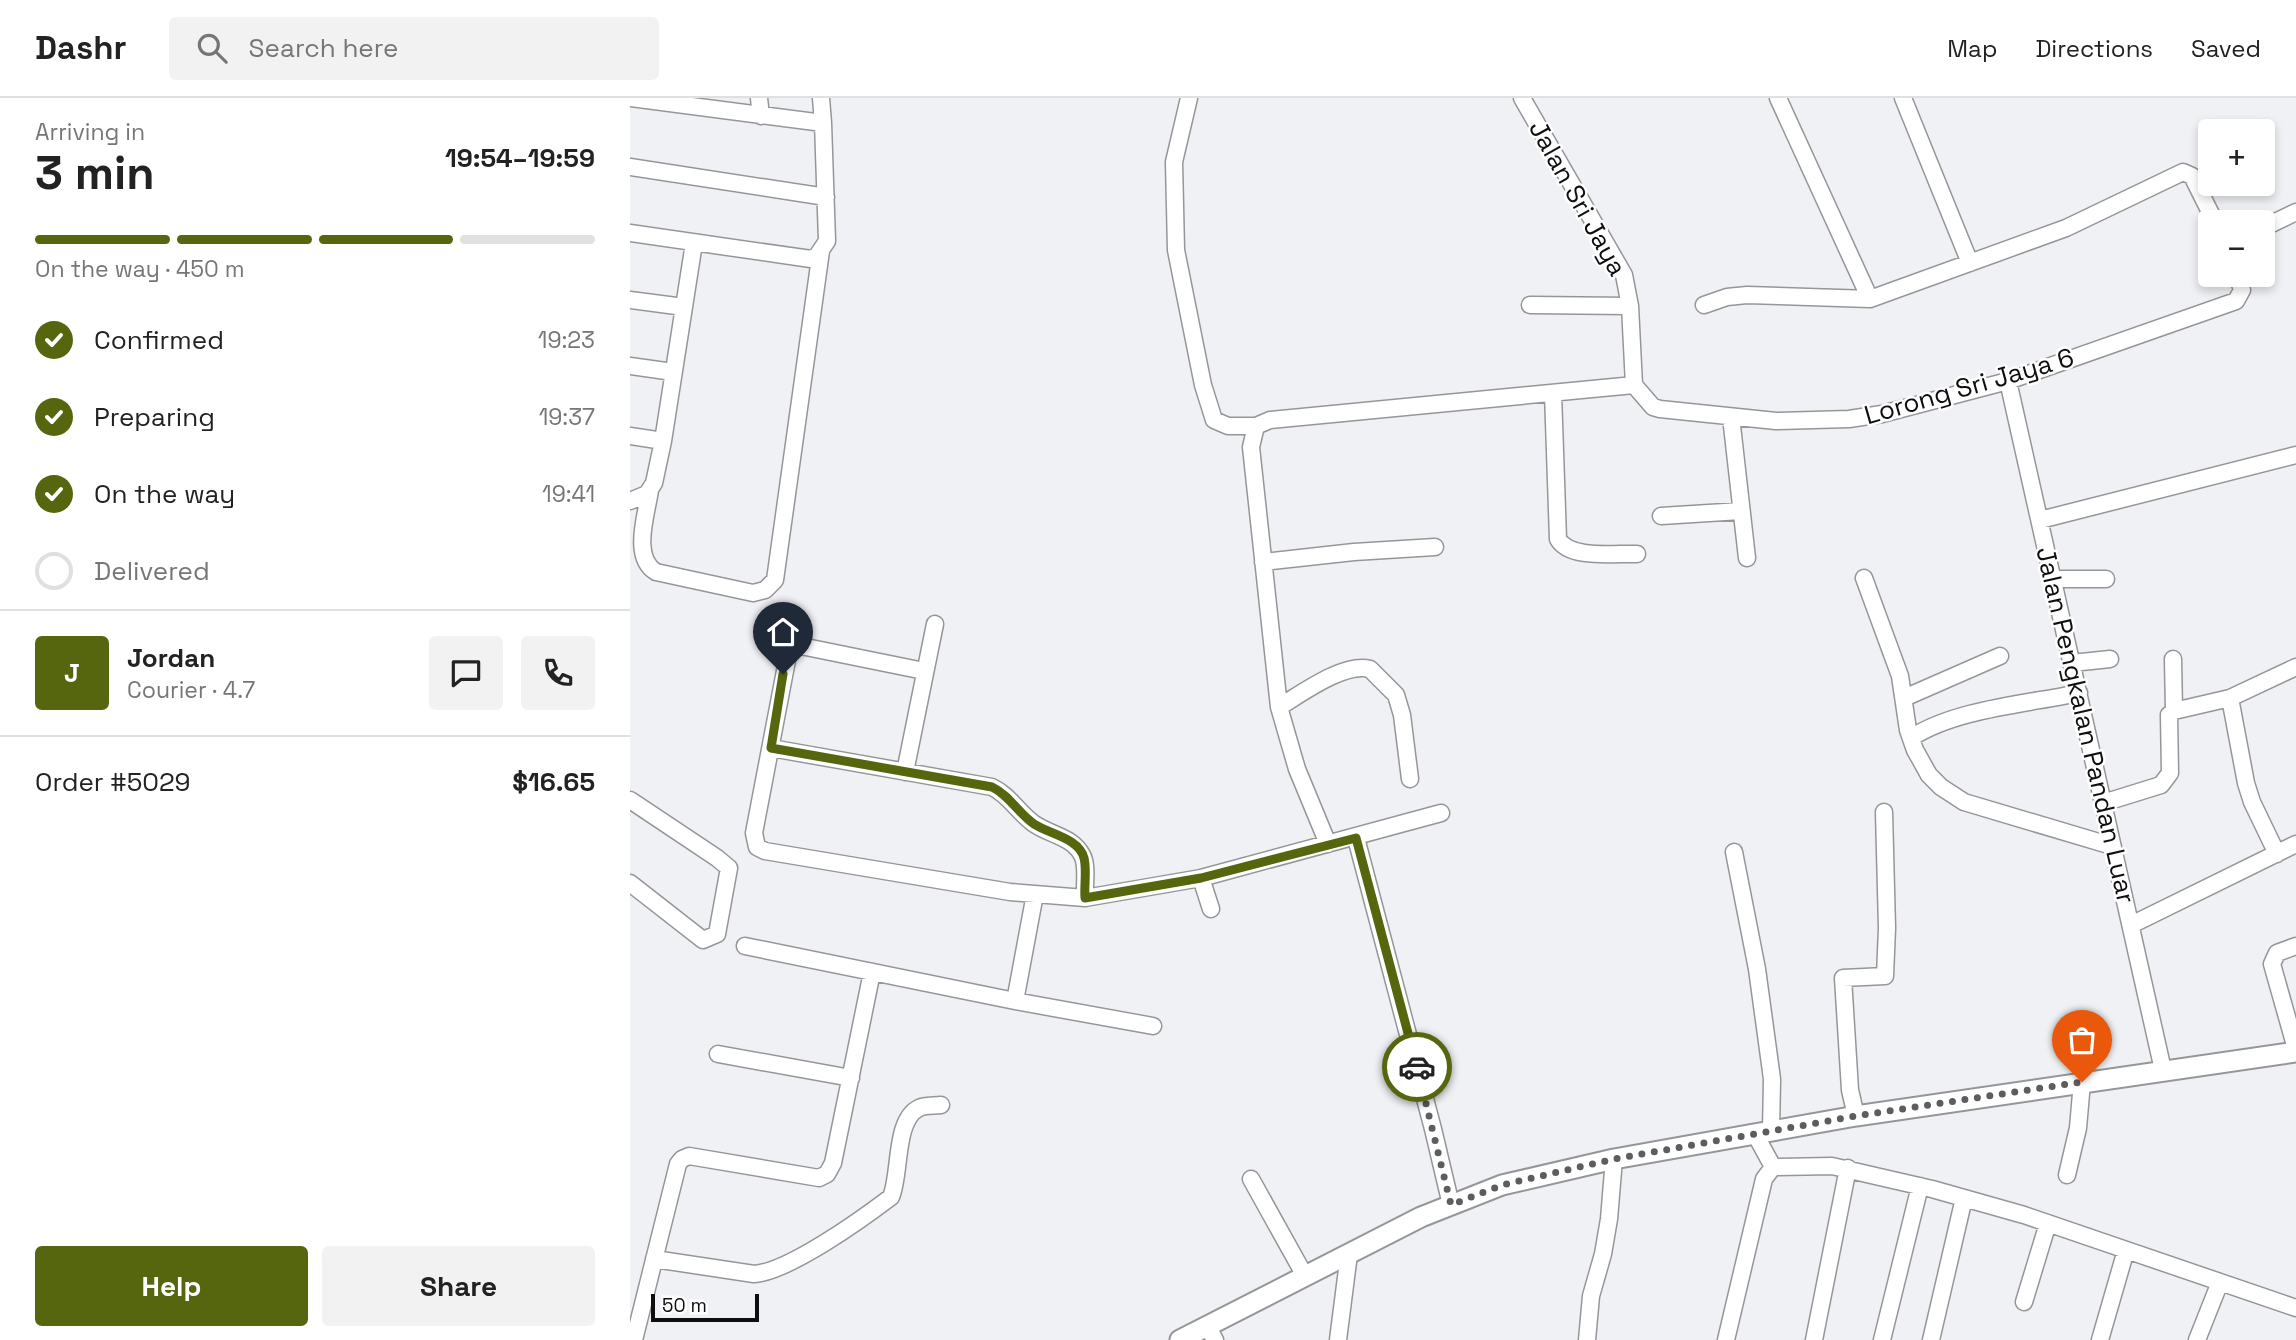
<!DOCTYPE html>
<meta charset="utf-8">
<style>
:root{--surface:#fff;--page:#f2f2f2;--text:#222;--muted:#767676;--line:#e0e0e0;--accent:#55660e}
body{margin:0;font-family:"Space Grotesk",sans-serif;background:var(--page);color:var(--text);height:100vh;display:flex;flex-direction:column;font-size:26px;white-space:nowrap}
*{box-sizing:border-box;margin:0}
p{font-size:23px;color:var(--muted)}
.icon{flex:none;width:38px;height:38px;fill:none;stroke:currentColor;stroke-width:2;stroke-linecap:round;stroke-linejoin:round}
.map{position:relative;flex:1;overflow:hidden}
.drawer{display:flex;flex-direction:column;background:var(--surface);width:630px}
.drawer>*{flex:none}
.fabs{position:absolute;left:1568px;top:21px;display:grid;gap:14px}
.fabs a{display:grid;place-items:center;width:77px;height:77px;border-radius:7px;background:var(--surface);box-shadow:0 4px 10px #0003;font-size:35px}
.scale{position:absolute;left:21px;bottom:18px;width:108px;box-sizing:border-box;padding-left:7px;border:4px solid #0e0e0f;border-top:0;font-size:19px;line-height:24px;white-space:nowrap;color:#0e0e0f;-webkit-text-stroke:5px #fefeff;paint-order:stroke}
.pin{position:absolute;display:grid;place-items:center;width:60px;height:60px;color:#fff;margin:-72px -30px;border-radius:50% 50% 50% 0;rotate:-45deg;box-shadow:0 0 7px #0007}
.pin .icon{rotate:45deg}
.courier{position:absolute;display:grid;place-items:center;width:70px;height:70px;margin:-35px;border:5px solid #55660e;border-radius:50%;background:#fff;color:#222;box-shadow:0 2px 9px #0007}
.headline em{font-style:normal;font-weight:800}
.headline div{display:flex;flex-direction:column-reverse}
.headline{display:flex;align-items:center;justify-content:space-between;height:119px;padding:0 35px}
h1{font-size:46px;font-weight:800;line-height:52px}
.bar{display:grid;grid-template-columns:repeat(4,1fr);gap:10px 7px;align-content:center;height:84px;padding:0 35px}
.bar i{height:9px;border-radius:5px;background:var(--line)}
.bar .selected{background:var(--accent)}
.bar p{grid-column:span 4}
.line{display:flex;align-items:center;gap:18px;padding:0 35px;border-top:2px solid var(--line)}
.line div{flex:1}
.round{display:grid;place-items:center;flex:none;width:74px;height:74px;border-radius:7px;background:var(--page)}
ol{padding:0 35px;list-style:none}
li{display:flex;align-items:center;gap:21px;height:77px}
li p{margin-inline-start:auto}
li .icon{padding:7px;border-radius:50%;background:var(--accent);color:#fff;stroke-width:4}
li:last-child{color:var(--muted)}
li i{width:38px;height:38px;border:4px solid var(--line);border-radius:50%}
.action{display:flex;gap:14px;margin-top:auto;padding:14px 35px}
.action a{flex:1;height:80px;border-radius:7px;background:var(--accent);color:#fff;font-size:28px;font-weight:800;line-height:80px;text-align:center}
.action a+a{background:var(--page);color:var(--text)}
header{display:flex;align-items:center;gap:42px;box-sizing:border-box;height:98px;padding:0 35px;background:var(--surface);border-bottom:2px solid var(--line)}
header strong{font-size:33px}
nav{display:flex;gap:38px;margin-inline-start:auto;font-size:24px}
.search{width:490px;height:63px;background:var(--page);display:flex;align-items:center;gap:18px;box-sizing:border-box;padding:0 24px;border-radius:7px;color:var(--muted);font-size:26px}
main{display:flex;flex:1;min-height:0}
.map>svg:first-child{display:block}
</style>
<header>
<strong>Dashr</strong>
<div class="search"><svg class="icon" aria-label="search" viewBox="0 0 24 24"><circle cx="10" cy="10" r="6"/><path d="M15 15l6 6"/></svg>Search here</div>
<nav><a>Map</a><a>Directions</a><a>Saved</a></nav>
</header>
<main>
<section class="drawer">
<div class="headline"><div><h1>3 min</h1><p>Arriving in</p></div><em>19:54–19:59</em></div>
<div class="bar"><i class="selected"></i><i class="selected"></i><i class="selected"></i><i></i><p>On the way · 450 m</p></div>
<ol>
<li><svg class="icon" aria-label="check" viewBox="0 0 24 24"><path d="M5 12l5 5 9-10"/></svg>Confirmed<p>19:23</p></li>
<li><svg class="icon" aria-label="check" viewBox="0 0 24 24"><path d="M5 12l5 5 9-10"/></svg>Preparing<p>19:37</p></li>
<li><svg class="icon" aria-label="check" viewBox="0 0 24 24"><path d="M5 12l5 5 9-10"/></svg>On the way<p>19:41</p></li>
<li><i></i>Delivered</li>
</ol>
<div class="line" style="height:126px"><b class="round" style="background:var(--accent);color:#fff">J</b><div><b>Jordan</b><p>Courier · 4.7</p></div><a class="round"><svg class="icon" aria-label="chat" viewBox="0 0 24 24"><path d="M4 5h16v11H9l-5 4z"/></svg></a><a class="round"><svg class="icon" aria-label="phone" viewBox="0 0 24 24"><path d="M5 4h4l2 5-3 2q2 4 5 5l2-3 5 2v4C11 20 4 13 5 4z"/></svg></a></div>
<div class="line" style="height:91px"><div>Order #5029</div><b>$16.65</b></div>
<div class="action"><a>Help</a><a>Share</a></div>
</section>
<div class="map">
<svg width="1666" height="1242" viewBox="0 0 1666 1242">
<rect width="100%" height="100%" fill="#f0f1f4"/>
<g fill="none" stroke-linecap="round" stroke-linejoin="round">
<defs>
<path id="minor" d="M0 0 193 25 197 143 187 158 181 161 0 135
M129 0 131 18
M191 0 193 25
M559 0 544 64 546 152 573 287 584 322 598 328H626
M892 0 994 177 1000 208 1004 287
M1148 0 1240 201
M1273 0 1340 165
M0 69 196 99
M1633 130 1666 114
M0 202 54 209
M900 207 1000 208
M1074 207 1097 199 1117 197 1240 201 1436 130 1553 74 1562 78 1585 124
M0 268 43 274
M1378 283 1533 972
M1004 287 1023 309 1030 311 1146 323 1219 321 1252 316 1378 283 1606 203 1612 192 1607 177
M923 295 928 441C940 462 985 455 1007 456
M1101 319 1117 460
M0 338 33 343
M20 392C17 415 1 459 26 474L123 495 135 492 145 482 191 153
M0 403 17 396 24 385 33 343 64 145
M1031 418 1111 413
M1410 422 1666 357
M633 464 724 454 805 449
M1234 480 1270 578 1278 632 1285 652 1299 677 1311 689 1334 704 1482 748
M1423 481H1476
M1442 565 1480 561
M294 573 171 548 159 552 124 735 127 749 135 753 380 794 455 800 571 780 811 715
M1274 600 1370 558
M1600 600 1616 685 1622 704 1647 756
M649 609C671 596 714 564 740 571L766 597 772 617 780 681
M1544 613 1600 600 1666 569
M1281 640C1325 611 1397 606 1449 595
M141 650 362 689C379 697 388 714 403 725 419 737 442 738 452 757 458 767 454 788 455 800
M275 674 305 526
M0 702 87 760 99 770 87 836 73 842 0 785
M1473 705 1531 687 1540 675 1539 617 1544 613 1543 561
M726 740 803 1031 821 1107
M698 746 667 671 649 609 621 349 626 328 640 322 1004 287
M1104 754 1127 871 1142 981 1141 1033
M571 780 581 811
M1501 827 1666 746
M115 848 385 903 523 928
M1666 848 1647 855 1642 866 1666 951
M385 903 405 796
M88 956 221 980
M1226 1018 1220 992 1213 880 1255 878 1257 830 1254 714
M1125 1036 1143 1069
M1437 1077 1448 1030 1452 984
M621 1081 675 1178
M24 1161 124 1176C158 1174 232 1121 261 1099 271 1076 264 1022 289 1010 295 1007 304 1008 311 1007
M1394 1204 1418 1125
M578 1229 585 1242
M4 1242 48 1066 52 1061 59 1058 189 1080 197 1076 203 1065 242 874
M708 1242 719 1156
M957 1242 961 1198 973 1156 979 1121 984 1061
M1096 1242 1134 1081 1143 1069 1202 1068 1302 1091 1394 1117 1666 1210
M1184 1242 1218 1070
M1252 1242 1290 1088
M1301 1242 1334 1100
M1470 1242 1496 1152
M1567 1242 1590 1184"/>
<path id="major" d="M550 1242 791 1119 872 1087 984 1061 1226 1018 1666 954"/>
</defs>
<!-- minor casing -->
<use href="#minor" stroke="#959699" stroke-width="19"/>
<!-- major casing -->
<use href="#major" stroke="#959699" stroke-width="23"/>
<!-- minor -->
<use href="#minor" stroke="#fff" stroke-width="16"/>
<!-- major -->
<use href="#major" stroke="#fff" stroke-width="19"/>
</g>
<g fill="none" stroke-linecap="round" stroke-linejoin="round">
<!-- done -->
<path stroke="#5d5d5f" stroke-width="7" stroke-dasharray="0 12.6" d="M787 969 821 1107 872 1087 984 1061 1226 1018 1452 984"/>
<!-- route -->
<path stroke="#55660e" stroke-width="9" d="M153 576 141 650 362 689C379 697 389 716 404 726 419 736 449 740 454 760 457 772 454 787 455 800L571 780 726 740 787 969"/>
</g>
<g text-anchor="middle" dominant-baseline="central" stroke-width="5" stroke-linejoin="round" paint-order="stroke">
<!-- street labels -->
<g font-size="26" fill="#0e0e0f" stroke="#fefeff">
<text transform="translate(948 100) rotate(61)">Jalan Sri Jaya</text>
<text transform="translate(1339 288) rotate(-16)">Lorong Sri Jaya 6</text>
<text transform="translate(1456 627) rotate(77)">Jalan Pengkalan Pandan Luar</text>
</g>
</g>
</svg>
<div class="fabs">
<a>+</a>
<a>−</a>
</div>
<div class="scale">50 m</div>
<div class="pin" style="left:1452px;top:984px;background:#ea580c"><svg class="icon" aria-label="bag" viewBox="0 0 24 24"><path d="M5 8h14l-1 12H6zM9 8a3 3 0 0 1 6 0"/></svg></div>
<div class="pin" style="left:153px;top:576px;background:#1f2937"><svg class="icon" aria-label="home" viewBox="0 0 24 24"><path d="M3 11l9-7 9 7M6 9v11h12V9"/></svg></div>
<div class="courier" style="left:787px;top:969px"><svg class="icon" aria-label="car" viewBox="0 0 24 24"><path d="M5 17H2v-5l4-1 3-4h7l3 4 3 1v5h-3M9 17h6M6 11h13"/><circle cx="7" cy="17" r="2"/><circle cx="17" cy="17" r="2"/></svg></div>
</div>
</main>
